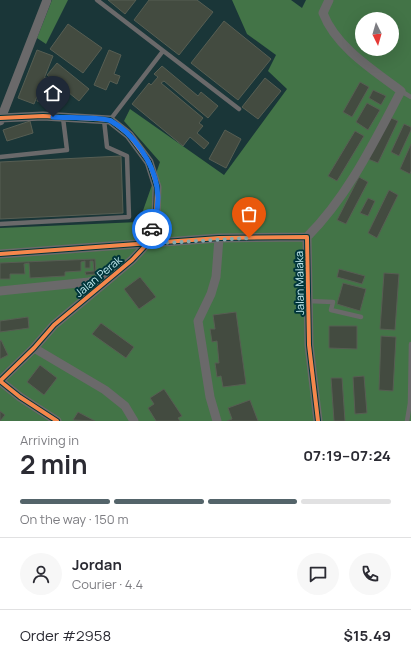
<!DOCTYPE html>
<meta charset="utf-8">
<style>
:root{--surface:#fff;--page:#f7f7f7;--text:#2b2b33;--muted:#7c7c81;--line:#e1e1e2;--accent:#54646a}
body{margin:0;font-family:Manrope,sans-serif;background:var(--page);color:var(--text);height:100vh;display:flex;flex-direction:column;font-size:15px;white-space:nowrap}
*{box-sizing:border-box;margin:0}
p{font-size:13px;color:var(--muted)}
.icon{flex:none;width:22px;height:22px;fill:none;stroke:currentColor;stroke-width:2;stroke-linecap:round;stroke-linejoin:round}
.map{position:relative;height:421px;overflow:hidden}
.side{display:flex;flex-direction:column;background:var(--surface);flex:1}
.side>*{flex:none}
.needle{width:26px;rotate:175deg}
.buttons{position:absolute;left:355px;top:12px;display:grid;gap:8px}
.buttons a{display:grid;place-items:center;width:44px;height:44px;border-radius:50%;background:var(--surface);box-shadow:0 4px 16px #0002;font-size:20px}
.pin{position:absolute;display:grid;place-items:center;width:34px;height:34px;color:#fff;margin:-41px -17px;border-radius:50% 50% 50% 0;rotate:-45deg;box-shadow:0 0 4px #0007}
.pin .icon{rotate:45deg}
.courier{position:absolute;display:grid;place-items:center;width:40px;height:40px;margin:-20px;border:3px solid #1a73e8;border-radius:50%;background:#fff;color:#222;box-shadow:0 1px 5px #0007}
.head em{font-style:normal;font-weight:700}
.head div{display:flex;flex-direction:column-reverse}
.head{display:flex;align-items:center;justify-content:space-between;height:68px;padding:0 20px}
h1{font-size:26px;font-weight:700;line-height:30px}
.bar{display:grid;grid-template-columns:repeat(4,1fr);gap:6px 4px;align-content:center;height:48px;padding:0 20px}
.bar i{height:5px;border-radius:3px;background:var(--line)}
.bar .on{background:var(--accent)}
.bar p{grid-column:span 4}
.line{display:flex;align-items:center;gap:10px;padding:0 20px;border-top:1px solid var(--line)}
.line div{flex:1}
.round{display:grid;place-items:center;flex:none;width:42px;height:42px;border-radius:21px;background:var(--page)}
.map>svg:first-child{display:block}
</style>
<div class="map">
<svg width="411" height="421" viewBox="0 0 411 421">
<rect width="100%" height="100%" fill="#1a3638"/>
<!-- forest -->
<path fill="#437447" fill-rule="evenodd" d="M52 0H68L46 44 37 38Z
M232 0H291L302 8 306 0H411V421H0V228L139 222 160 162 124 121 130 109 224 175 287 89 268 71 276 55 247 34ZM362 19H392V49H362Z"/>
<!-- building -->
<path fill="#434b40" stroke="#575e53" d="M108 0H136L125 14Z
M149 0H197L213 12 179 55 134 20Z
M224 21 271 59 238 100 191 63Z
M68 24 102 48 83 73 50 49Z
M37 50 53 56 34 104 18 98Z
M109 50 121 55 114 74 120 76 117 84 110 81 106 90 94 85Z
M57 63 89 89 79 101 47 75Z
M162 66 198 96 201 92 218 106 208 118 164 81 161 83 203 118 199 123 203 126 197 133 209 143 204 149 190 137 183 146 132 104 149 83 151 85 158 77 154 74Z
M46 77 63 89 59 108 37 101Z
M265 78 281 91 258 119 242 107Z
M360 82 369 87 352 117 343 112Z
M373 90 386 96 381 105 369 98Z
M367 103 380 110 368 130 356 122Z
M389 117 398 121 378 163 368 159Z
M30 121 33 133 7 141 3 130Z
M404 124 411 127V130L399 156 391 152Z
M225 130 241 139 226 168 209 159Z
M355 131 364 136 337 181 328 176Z
M411 144V171L410 174 400 169Z
M121 156 123 213 0 219V162Z
M359 177 368 182 346 224 337 220Z
M389 190 398 195 377 238 368 233Z
M368 198 375 201 368 216 360 213Z
M95 259 96 274 86 275 85 272 94 271 93 261H90V268H85V261L81 262V271L65 272V276L30 278 29 263 24 264 25 274H10V279H0V263Z
M339 269 365 276 362 284 337 277Z
M384 273 399 274 395 330 380 329Z
M140 277 156 297 139 309 124 289Z
M343 283 366 289 360 311 337 304Z
M236 312 246 384 223 387 221 376 217 377 215 363H219L217 341 212 342 210 329H215L213 315Z
M28 317 29 328 0 332V321Z
M101 323 134 347 126 358 92 334Z
M329 326H357V349L329 348Z
M381 336 396 337 393 391 379 390Z
M1 340 8 355 0 359V341Z
M40 365 57 378 44 395 27 382Z
M364 376 367 413 355 414 353 377Z
M331 378H342L345 421H334Z
M164 389 182 416 178 418 180 421H156L148 408 154 404 150 398Z
M250 400 258 421H227L232 419 228 408Z
M0 411 5 415 0 421Z
M78 412 95 421 73 420Z"/>
<g fill="none" stroke-linecap="round" stroke-linejoin="round">
<!-- service -->
<path stroke="#6a696a" stroke-width="4.5" d="M97 0 239 109
M401 91 411 97
M110 120 163 51
M0 157 67 150 63 118
M0 224 129 217 127 156 107 147 104 120
M308 301 333 302 331 310 361 317
M407 421 410 403 411 344"/>
<!-- minor -->
<path stroke="#6a696a" stroke-width="9" d="M0 118 43 116 110 120 129 135 149 162 157 187 156 217 147 244 132 260 54 325 34 348 0 381 20 397 57 421
M0 121 47 0
M307 237C348 196 374 142 401 91 373 70 336 47 323 13L329 0
M0 254 219 238 307 237 309 345 318 421
M0 291 89 282 110 277
M34 348 105 390 125 406 134 421
M217 421 210 397 198 321 211 294 216 277 219 238"/>
<defs>
<path id="cycleway" d="M0 118 43 116 110 120 129 135 149 162 157 187 156 217 147 244 132 260 54 325 34 348 0 381 20 397 57 421
M0 254 219 238 307 237 309 345 318 421"/>
</defs>
<!-- cycleway casing -->
<use href="#cycleway" stroke="#00353a" stroke-width="6"/>
<!-- cycleway -->
<use href="#cycleway" stroke="#f5874c" stroke-width="4"/>
</g>
<g fill="none" stroke-linecap="round" stroke-linejoin="round">
<!-- done -->
<path stroke="#85aaae" stroke-width="4" stroke-dasharray="0 7.2" d="M152 229 147 244 249 238"/>
<!-- route -->
<path stroke="#1a73e8" stroke-width="5" d="M53 117C64 118 104 117 111 121 133 133 153 162 157 187 159 200 157 216 152 229"/>
</g>
<g text-anchor="middle" dominant-baseline="central" stroke-width="4" stroke-linejoin="round" paint-order="stroke">
<!-- street labels -->
<g font-size="11" fill="#bfe8ed" stroke="#00353a">
<text transform="translate(98 276) rotate(-40)">Jalan Perak</text>
<text transform="translate(299 283) rotate(-91)">Jalan Malaka</text>
</g>
</g>
</svg>
<div class="buttons">
<a><svg class="needle" viewBox="-14 -14 28 28"><path d="M0-13l5 13h-10z" fill="#e53935"/><path d="M0 13l5-13h-10z" fill="#7c7c81"/></svg></a>
</div>
<div class="pin" style="left:249px;top:238px;background:#ea580c"><svg class="icon" aria-label="bag" viewBox="0 0 24 24"><path d="M5 8h14l-1 12H6zM9 8a3 3 0 0 1 6 0"/></svg></div>
<div class="pin" style="left:53px;top:117px;background:#1f2937"><svg class="icon" aria-label="home" viewBox="0 0 24 24"><path d="M3 11l9-7 9 7M6 9v11h12V9"/></svg></div>
<div class="courier" style="left:152px;top:229px"><svg class="icon" aria-label="car" viewBox="0 0 24 24"><path d="M5 17H2v-5l4-1 3-4h7l3 4 3 1v5h-3M9 17h6M6 11h13"/><circle cx="7" cy="17" r="2"/><circle cx="17" cy="17" r="2"/></svg></div>
</div>
<section class="side">
<div class="head"><div><h1>2 min</h1><p>Arriving in</p></div><em>07:19–07:24</em></div>
<div class="bar"><i class="on"></i><i class="on"></i><i class="on"></i><i></i><p>On the way · 150 m</p></div>
<div class="line" style="height:72px"><a class="round"><svg class="icon" aria-label="person" viewBox="0 0 24 24"><circle cx="12" cy="8" r="4"/><path d="M4 21q1-7 8-7t8 7"/></svg></a><div><b>Jordan</b><p>Courier · 4.4</p></div><a class="round"><svg class="icon" aria-label="chat" viewBox="0 0 24 24"><path d="M4 5h16v11H9l-5 4z"/></svg></a><a class="round"><svg class="icon" aria-label="phone" viewBox="0 0 24 24"><path d="M5 4h4l2 5-3 2q2 4 5 5l2-3 5 2v4C11 20 4 13 5 4z"/></svg></a></div>
<div class="line" style="height:52px"><div>Order #2958</div><b>$15.49</b></div>
</section>
